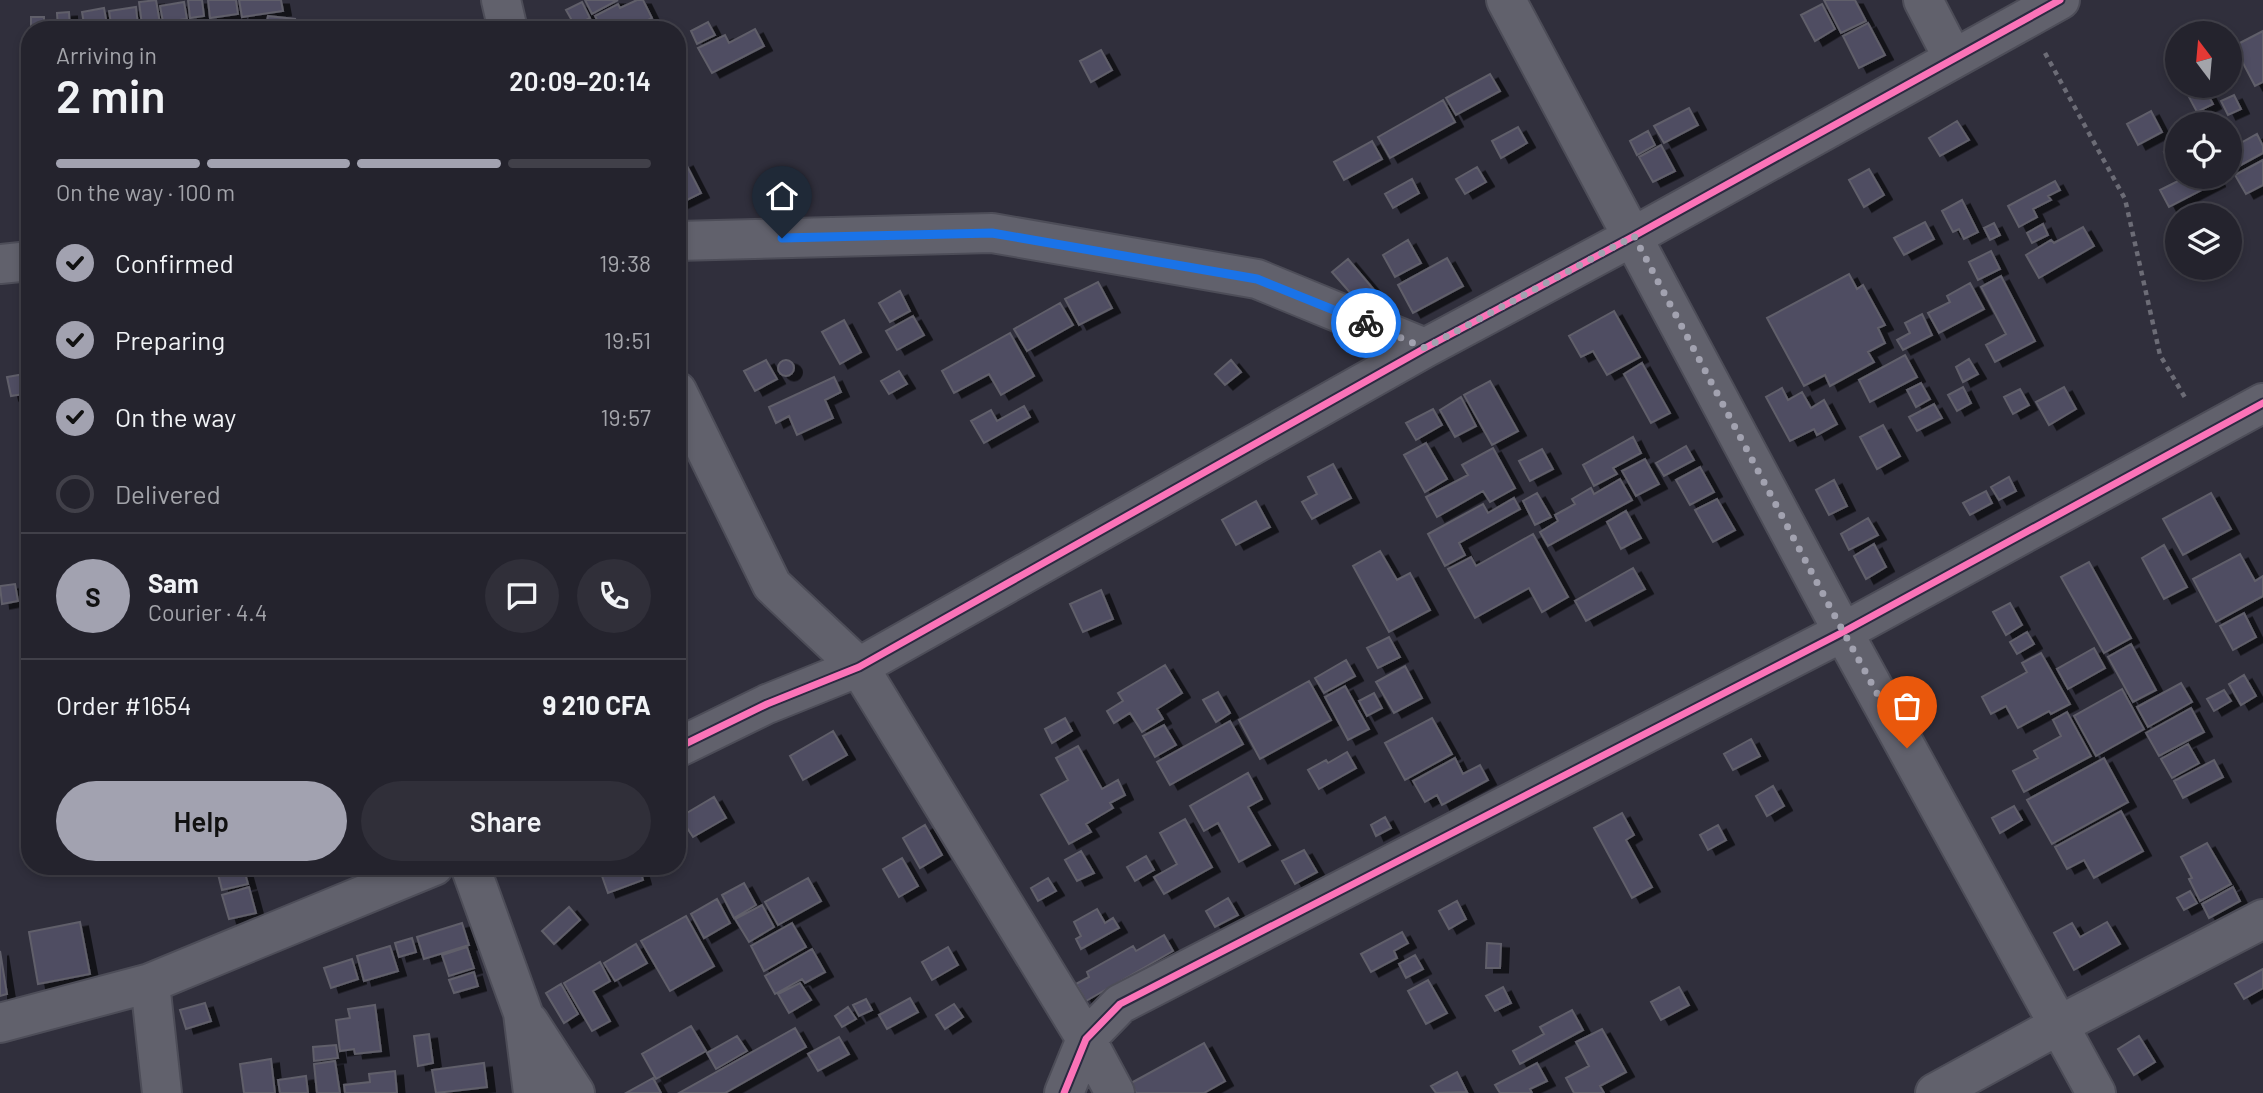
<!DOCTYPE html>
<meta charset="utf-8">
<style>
:root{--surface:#24232d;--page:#302f39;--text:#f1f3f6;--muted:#a3a4aa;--line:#414049;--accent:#a2a2b0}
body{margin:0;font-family:Barlow,sans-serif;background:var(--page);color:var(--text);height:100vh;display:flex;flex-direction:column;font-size:26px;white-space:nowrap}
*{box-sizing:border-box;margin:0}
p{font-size:23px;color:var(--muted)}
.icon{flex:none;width:38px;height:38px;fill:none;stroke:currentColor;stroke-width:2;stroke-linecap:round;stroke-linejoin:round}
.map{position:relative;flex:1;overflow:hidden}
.panel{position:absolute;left:21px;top:21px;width:665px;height:854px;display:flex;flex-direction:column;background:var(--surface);border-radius:28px;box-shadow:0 4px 10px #0003,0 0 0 2px var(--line)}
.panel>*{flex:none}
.needle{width:46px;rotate:344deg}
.fabs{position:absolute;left:2165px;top:21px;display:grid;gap:14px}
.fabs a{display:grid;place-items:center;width:77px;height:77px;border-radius:50%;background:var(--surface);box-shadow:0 4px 10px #0003,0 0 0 2px var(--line);font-size:35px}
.pin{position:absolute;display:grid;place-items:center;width:60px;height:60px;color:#fff;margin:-72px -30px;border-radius:50% 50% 50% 0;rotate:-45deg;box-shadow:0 0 7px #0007}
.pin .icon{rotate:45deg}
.courier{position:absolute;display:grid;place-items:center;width:70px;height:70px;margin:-35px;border:5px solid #1a73e8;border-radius:50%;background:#fff;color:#222;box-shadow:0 2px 9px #0007}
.overview em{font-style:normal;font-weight:600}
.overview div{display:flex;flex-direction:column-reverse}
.overview{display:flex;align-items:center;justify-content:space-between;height:119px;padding:0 35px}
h1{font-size:46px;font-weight:600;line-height:52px}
.bar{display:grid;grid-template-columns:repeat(4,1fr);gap:10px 7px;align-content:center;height:84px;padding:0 35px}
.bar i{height:9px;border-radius:5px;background:var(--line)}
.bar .on{background:var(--accent)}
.bar p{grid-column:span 4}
.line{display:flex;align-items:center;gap:18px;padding:0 35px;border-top:2px solid var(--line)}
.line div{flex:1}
.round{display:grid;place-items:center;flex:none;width:74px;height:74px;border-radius:37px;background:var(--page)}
ol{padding:0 35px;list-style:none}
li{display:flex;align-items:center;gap:21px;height:77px}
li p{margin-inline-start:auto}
li .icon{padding:7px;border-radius:50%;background:var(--accent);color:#111;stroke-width:4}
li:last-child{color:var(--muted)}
li i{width:38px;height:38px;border:4px solid var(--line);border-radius:50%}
.cta{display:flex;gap:14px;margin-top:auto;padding:14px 35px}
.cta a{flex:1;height:80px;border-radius:42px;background:var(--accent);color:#111;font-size:28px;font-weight:600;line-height:80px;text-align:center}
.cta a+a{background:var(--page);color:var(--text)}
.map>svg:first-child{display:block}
</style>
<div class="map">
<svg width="2263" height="1093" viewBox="0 0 2263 1093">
<defs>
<filter id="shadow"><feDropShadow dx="8" dy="4.5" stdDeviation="0" flood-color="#0009"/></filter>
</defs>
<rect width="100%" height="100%" fill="#302f3c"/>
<!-- building -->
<path fill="#504d62" stroke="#605f6a" stroke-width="2" filter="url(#shadow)" d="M156 0 160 23 142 25 139 2Z
M188 0H202L204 16 190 18Z
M208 0H236L238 14 210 18Z
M239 0H281L283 11 242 17Z
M585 0H618L592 14Z
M637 0H643L652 18 629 30H602L595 16 618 4 620 8Z
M1824 0H1855L1866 21 1841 33Z
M184 2 187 19 163 22 160 6Z
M582 2 590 18 575 26 566 10Z
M1822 4 1835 29 1815 41 1801 15Z
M136 7 138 26 112 30 109 11Z
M104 8 108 30H85L82 12Z
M69 12 70 30H58L57 13Z
M268 16 295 19 293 30H265Z
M31 17H44V30H31Z
M238 21 239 30H202V25Z
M708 22 715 35 697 44 691 31Z
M1868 23 1885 55 1859 68 1843 36Z
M755 29 764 46 712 73 698 48 725 35 729 43Z
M2263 31V82L2255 86 2234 46Z
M1101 50 1112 70 1091 82 1080 61Z
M1490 74 1500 91 1456 115 1446 98Z
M2205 89 2213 104 2197 112 2189 97Z
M2234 95 2241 109 2228 115 2221 101Z
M1443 100 1455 122 1390 158 1378 137Z
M1689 108 1698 125 1664 143 1654 126Z
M2151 111 2162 132 2138 145 2127 124Z
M1957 121 1969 140 1940 156 1929 138Z
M1518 127 1527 143 1501 158 1492 141Z
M1648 131 1655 145 1637 155 1630 141Z
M2257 134 2263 146V153L2230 171V149Z
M1372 141 1382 159 1344 180 1334 162Z
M1661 145 1675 171 1653 182 1639 157Z
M2177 146V163L2171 166 2164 152Z
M2263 160V185L2246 194 2235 175Z
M685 162 701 193 677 205V166Z
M1477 167 1486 182 1465 194 1456 179Z
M1869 169 1884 195 1864 207 1849 180Z
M2186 177H2215L2217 182 2169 207 2160 190Z
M1412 179 1419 193 1393 208 1385 194Z
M2055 181 2060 190 2048 196 2051 200 2033 209 2037 217 2019 227 2008 206Z
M1962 200 1978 232 1964 239 1959 229 1953 232 1942 211Z
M1925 222 1934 239 1904 255 1894 238Z
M1994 223 2000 235 1990 240 1984 228Z
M2043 224 2048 235 2032 243 2027 233Z
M2083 227 2094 246 2039 278 2026 255 2051 240 2054 243Z
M1408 240 1421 263 1395 277 1383 255Z
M1991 251 2000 269 1978 280 1969 262Z
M1447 258 1463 286 1413 313 1398 285Z
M1348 259 1375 291 1360 304 1332 272Z
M1849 274 1857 289 1863 285 1885 325 1878 328 1885 343 1868 352 1874 362 1830 386 1825 375 1804 386 1767 318Z
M2001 276 2035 341 1995 362 1986 345 2006 334 1981 287Z
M1098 282 1112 308 1079 325 1065 299Z
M1970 283 1984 309 1939 333 1928 313 1950 302 1947 296Z
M900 291 910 311 890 322 879 303Z
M1060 303 1073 325 1027 351 1014 329Z
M1614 311 1640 357 1607 375 1593 351 1581 357 1569 336Z
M1922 314 1932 335 1903 350 1897 340 1910 333 1905 323Z
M913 316 924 335 897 350 886 331Z
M844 320 861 352 840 364 822 332Z
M1010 333 1034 376 1001 395 989 374 954 393 942 371Z
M1905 355 1917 377 1870 402 1859 380Z
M1969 359 1978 374 1963 382 1956 367Z
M766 360 777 379 755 391 744 371Z
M1231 360 1241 372 1225 385 1215 374Z
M778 368a8 8 0 1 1 16 0a8 8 0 1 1-16 0Z
M1642 363 1670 413 1651 423 1624 374Z
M899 371 907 384 889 394 881 381Z
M30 373V393L11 396 7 377Z
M834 377 841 392 825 400 833 418 797 435 789 416 776 423 769 407Z
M1490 381 1518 431 1492 445 1464 395Z
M1921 383 1930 399 1916 407 1907 390Z
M1963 387 1971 403 1957 411 1948 395Z
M2064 387 2076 409 2049 425 2036 402Z
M1782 388 1788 400 1802 392 1811 408 1824 400 1837 424 1817 435 1814 429 1790 441 1766 397Z
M2020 389 2029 405 2013 414 2004 397Z
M1461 397 1476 426 1455 437 1440 410Z
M30 399V454H28L24 428 29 427 24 400Z
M1934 404 1942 418 1917 431 1909 417Z
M1024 406 1030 417 984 443 971 421 991 410 997 421Z
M1433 409 1442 425 1416 440 1406 423Z
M1883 425 1900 456 1877 469 1860 437Z
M1633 437 1641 453 1613 468 1617 474 1594 486 1583 465Z
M1426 443 1447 479 1425 492 1404 455Z
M1686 446 1694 460 1664 476 1656 463Z
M1493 448 1515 488 1490 502 1483 491 1437 517 1426 497 1468 475 1462 465Z
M1542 449 1553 469 1530 481 1519 461Z
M1645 459 1659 484 1636 496 1622 471Z
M1333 464 1351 498 1312 519 1302 502 1317 494 1308 477Z
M1700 467 1714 492 1690 505 1676 480Z
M2009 477 2016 491 1999 500 1991 487Z
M1620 479 1632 500 1548 546 1540 532 1558 521 1555 515 1575 504 1572 499 1591 488 1594 494Z
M1834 480 1847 506 1829 515 1816 490Z
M1986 491 1992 503 1970 515 1963 503Z
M1537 493 1551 517 1535 525 1523 501Z
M2211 493 2231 529 2183 555 2163 519Z
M1514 498 1520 509 1459 543 1465 555 1445 566 1428 534 1483 504 1488 513Z
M1717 499 1735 530 1713 542 1695 510Z
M1256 501 1270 527 1236 545 1222 520Z
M1626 511 1641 538 1621 549 1607 522Z
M1868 518 1878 535 1849 550 1841 534Z
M1533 534 1568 597 1542 612 1529 588 1475 618 1448 569 1471 557 1476 566Z
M1874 544 1886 567 1866 579 1854 556Z
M2164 545 2187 587 2164 599 2142 558Z
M1380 551 1397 580 1410 573 1430 610 1389 632 1353 566Z
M2240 554 2255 581 2263 576V596L2216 622 2193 579Z
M2089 562 2131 638 2104 653 2061 577Z
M1633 568 1645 589 1586 621 1575 601Z
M15 584 18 601 2 604 0 586Z
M1101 590 1113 619 1083 632 1070 604Z
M2010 603 2022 625 2006 635 1993 612Z
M2244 613 2256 637 2233 650 2220 626Z
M2027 632 2034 644 2017 654 2010 642Z
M1389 637 1400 657 1378 668 1367 648Z
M2131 644 2156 690 2133 702 2108 657Z
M2094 648 2105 668 2068 689 2057 669Z
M2041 653 2070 704 2051 714 2049 711 2018 728 2006 706 1991 714 1982 697 2027 672 2022 663Z
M1346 660 1355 676 1324 693 1315 678Z
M1165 665 1182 693 1157 709 1163 719 1142 732 1130 713 1114 723 1107 711 1123 701 1118 693Z
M1405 666 1422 698 1394 713 1376 682Z
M2244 675 2256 696 2241 705 2229 684Z
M1309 681 1331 720 1260 759 1239 720Z
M2181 683 2192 702 2148 727 2137 707Z
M1345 686 1369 729 1348 740 1325 697Z
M2122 689 2144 729 2096 756 2074 716Z
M2224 690 2231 701 2214 711 2207 699Z
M1218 692 1230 713 1216 722 1203 700Z
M1374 693 1382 708 1367 716 1359 701Z
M2191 708 2204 732 2159 756 2146 733Z
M2067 712 2091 756 2024 792 2013 771 2038 758 2034 751 2061 736 2053 720Z
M1065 718 1072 731 1052 743 1045 729Z
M1432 718 1452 754 1405 780 1385 743Z
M1230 721 1243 744 1170 785 1157 762Z
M1164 725 1176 745 1155 757 1143 736Z
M833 731 847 755 803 780 790 756Z
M1751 739 1760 756 1733 770 1724 754Z
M2188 744 2199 763 2172 778 2161 759Z
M1078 746 1102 789 1118 780 1125 795 1110 803 1113 808 1086 824 1091 832 1069 844 1041 795 1068 780 1056 758Z
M1347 752 1356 768 1319 789 1308 770 1326 760 1328 763Z
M1455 758 1463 774 1480 765 1488 780 1442 805 1437 795 1425 802 1413 781Z
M2104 758 2128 802 2052 844 2027 800Z
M2214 760 2223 777 2183 798 2174 781Z
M1248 773 1262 799 1248 807 1270 845 1239 862 1218 823 1204 831 1190 806Z
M1773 786 1784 806 1767 816 1756 796Z
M714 797 726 818 693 837 680 817Z
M2014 806 2022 820 2000 833 1992 818Z
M2121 811 2143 851 2094 878 2084 860 2067 869 2055 847Z
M1622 813 1634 835 1626 840 1652 887 1632 898 1594 828Z
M1385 817 1391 828 1376 836 1371 825Z
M1185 819 1212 867 1164 894 1154 877 1177 864 1160 833Z
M925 825 942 855 920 868 903 838Z
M1718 825 1726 840 1708 850 1700 835Z
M2207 843 2231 884 2200 901 2189 879 2192 878 2181 857Z
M1304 850 1317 872 1295 884 1282 861Z
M1081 851 1094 873 1077 881 1065 860Z
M1146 856 1154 870 1135 881 1127 867Z
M902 858 918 886 899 897 883 869Z
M216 866H243L248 884 222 890Z
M620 866H639L643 880 608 893 601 873Z
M808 878 821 901 778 925 765 902Z
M1048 878 1056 891 1038 901 1031 888Z
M744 883 756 905 734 918 722 895Z
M249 887 256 913 229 919 222 895Z
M2233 887 2240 901 2209 918 2202 904Z
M2190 891 2197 903 2184 910 2177 898Z
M1228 898 1238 915 1215 927 1206 911Z
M717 899 730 923 704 938 691 914Z
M1457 901 1466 919 1449 929 1439 911Z
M762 905 774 927 749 942 735 919Z
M569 907 580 920 554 944 542 931Z
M1097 909 1105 923 1113 918 1119 928 1081 949 1076 939 1081 936 1074 922Z
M686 916 714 966 670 991 641 941Z
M80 922 90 974 38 984 29 932Z
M2107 922 2120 944 2074 970 2054 933 2072 923 2080 937Z
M462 923 469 945 424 959 417 937Z
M792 923 806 947 764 971 751 946Z
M1402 932 1408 943 1394 951 1397 958 1371 972 1361 954Z
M1164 935 1173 951 1086 1001 1076 984 1089 977 1087 972 1133 946 1136 951Z
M412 938 416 952 399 957 395 943Z
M1487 943 1501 944 1500 968H1486Z
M636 944 647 963 615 981 604 963Z
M390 946 398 971 364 981 357 956Z
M467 947 474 968 449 976 442 955Z
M948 947 958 965 932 980 922 962Z
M812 949 825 972 805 983 802 979 775 994 765 976Z
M0 951 7 994 0 996Z
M1415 955 1423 969 1406 978 1399 964Z
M352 959 358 979 331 988 324 968Z
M600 962 610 981 593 991 610 1021 592 1031 564 983Z
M2263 969V988L2244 999 2235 984Z
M474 972 478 986 454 993 449 980Z
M1428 980 1447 1013 1426 1024 1408 991Z
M800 983 811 1000 789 1013 778 994Z
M561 984 578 1014 564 1023 546 993Z
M1503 987 1511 1003 1495 1011 1486 996Z
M1679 987 1689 1005 1661 1020 1651 1002Z
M910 998 918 1012 887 1029 879 1015Z
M866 999 872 1010 859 1016 853 1005Z
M205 1003 211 1021 186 1029 180 1010Z
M954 1004 963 1017 945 1029 936 1015Z
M375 1005 381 1051 355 1054 354 1049 340 1051 336 1020 350 1018 348 1009Z
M848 1007 856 1019 842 1027 835 1016Z
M1572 1010 1583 1030 1520 1064 1513 1051 1544 1034 1540 1027Z
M691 1026 706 1051 656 1079 642 1054Z
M795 1028 806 1047 725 1093H679Z
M1602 1029 1626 1072 1600 1086 1604 1093H1574L1566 1078 1589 1066 1576 1042Z
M429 1034 433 1063 418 1066 414 1036Z
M737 1036 747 1051 716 1069 707 1053Z
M2139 1036 2155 1062 2134 1075 2118 1049Z
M839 1037 849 1054 818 1071 808 1054Z
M1204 1043 1225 1081 1204 1093H1136L1131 1083Z
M336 1045 338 1058 314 1061 313 1047Z
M271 1059 275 1093H244L240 1064Z
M335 1061 340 1093H317L314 1064Z
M484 1063 487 1087 436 1093 432 1070Z
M1537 1063 1547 1081 1530 1089 1532 1093H1500L1495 1085Z
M395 1071 397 1093H345L344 1085 370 1082 369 1074Z
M1457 1072 1467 1092 1436 1093 1431 1086Z
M306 1076 308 1093H280L278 1080Z
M653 1078 661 1093H626Z"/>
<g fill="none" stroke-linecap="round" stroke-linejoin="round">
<defs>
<path id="minor" d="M501 0 508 30
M1506 0 1843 632 2096 1093
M1923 0 1953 58
M677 241 992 233 1257 279 1425 348
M0 264 30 261
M677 391 772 585 859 667 1086 1039 1115 1093
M677 748 767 704 859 667 1425 348 1634 236 2060 0
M470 866 523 1013 533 1093
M150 983 162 1093
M529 1022 575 1093
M0 1023 150 983 434 866
M1064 1093 1086 1039 1120 1004 1843 632 2263 403
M1935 1093 2059 1025 2263 919"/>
</defs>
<!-- minor casing -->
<use href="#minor" stroke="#4d4d58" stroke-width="42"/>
<!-- path -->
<path stroke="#6c6c76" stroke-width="4.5" stroke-dasharray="5 5" stroke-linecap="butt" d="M2045 53 2125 199 2160 355 2187 401"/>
<!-- minor -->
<use href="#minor" stroke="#61616c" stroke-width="38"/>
<defs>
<path id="cycleway" d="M677 748 767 704 859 667 1425 348 1634 236 2060 0
M1064 1093 1086 1039 1120 1004 1843 632 2263 403"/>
</defs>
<!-- cycleway casing -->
<use href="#cycleway" stroke="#2b2a41" stroke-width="11"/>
<!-- cycleway -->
<use href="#cycleway" stroke="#fb73b8" stroke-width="7"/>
</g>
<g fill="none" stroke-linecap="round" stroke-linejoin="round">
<!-- done -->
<path stroke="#a2a2b0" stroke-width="7" stroke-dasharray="0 12.6" d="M1366 323 1425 348 1634 236 1831 609 1907 748"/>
<!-- route -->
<path stroke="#1a73e8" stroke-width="9" d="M782 238 992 233 1257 279 1366 323"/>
</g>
</svg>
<div class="fabs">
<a><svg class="needle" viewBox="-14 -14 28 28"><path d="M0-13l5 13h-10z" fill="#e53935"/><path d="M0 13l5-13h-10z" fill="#a3a4aa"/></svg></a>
<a><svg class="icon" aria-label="locate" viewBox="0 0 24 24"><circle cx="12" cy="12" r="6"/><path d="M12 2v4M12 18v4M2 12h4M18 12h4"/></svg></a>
<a><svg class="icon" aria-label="layers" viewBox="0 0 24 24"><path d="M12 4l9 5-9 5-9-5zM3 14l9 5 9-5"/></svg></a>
</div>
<div class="pin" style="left:1907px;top:748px;background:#ea580c"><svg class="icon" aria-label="bag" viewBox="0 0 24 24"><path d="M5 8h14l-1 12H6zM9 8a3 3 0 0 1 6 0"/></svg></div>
<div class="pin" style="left:782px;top:238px;background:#1f2937"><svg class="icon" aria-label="home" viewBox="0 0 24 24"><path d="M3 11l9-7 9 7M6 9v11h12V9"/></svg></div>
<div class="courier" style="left:1366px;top:323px"><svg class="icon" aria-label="bike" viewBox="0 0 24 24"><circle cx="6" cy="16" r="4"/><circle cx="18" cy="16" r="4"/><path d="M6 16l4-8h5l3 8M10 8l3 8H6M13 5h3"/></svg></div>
<section class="panel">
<div class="overview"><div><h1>2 min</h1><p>Arriving in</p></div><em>20:09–20:14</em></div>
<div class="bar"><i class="on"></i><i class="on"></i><i class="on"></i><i></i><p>On the way · 100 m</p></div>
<ol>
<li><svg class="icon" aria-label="check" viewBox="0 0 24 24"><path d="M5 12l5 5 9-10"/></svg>Confirmed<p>19:38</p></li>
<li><svg class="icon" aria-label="check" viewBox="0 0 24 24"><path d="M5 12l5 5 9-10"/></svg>Preparing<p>19:51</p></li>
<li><svg class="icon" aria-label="check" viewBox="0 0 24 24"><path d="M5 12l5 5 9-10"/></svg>On the way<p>19:57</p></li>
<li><i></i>Delivered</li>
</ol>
<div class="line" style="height:126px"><b class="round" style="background:var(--accent);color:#111">S</b><div><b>Sam</b><p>Courier · 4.4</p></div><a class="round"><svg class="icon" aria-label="chat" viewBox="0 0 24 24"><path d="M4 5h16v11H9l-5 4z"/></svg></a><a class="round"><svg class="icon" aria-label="phone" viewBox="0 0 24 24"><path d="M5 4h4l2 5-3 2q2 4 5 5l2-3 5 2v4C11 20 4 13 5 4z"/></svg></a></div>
<div class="line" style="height:91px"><div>Order #1654</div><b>9 210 CFA</b></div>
<div class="cta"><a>Help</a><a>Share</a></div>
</section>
</div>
